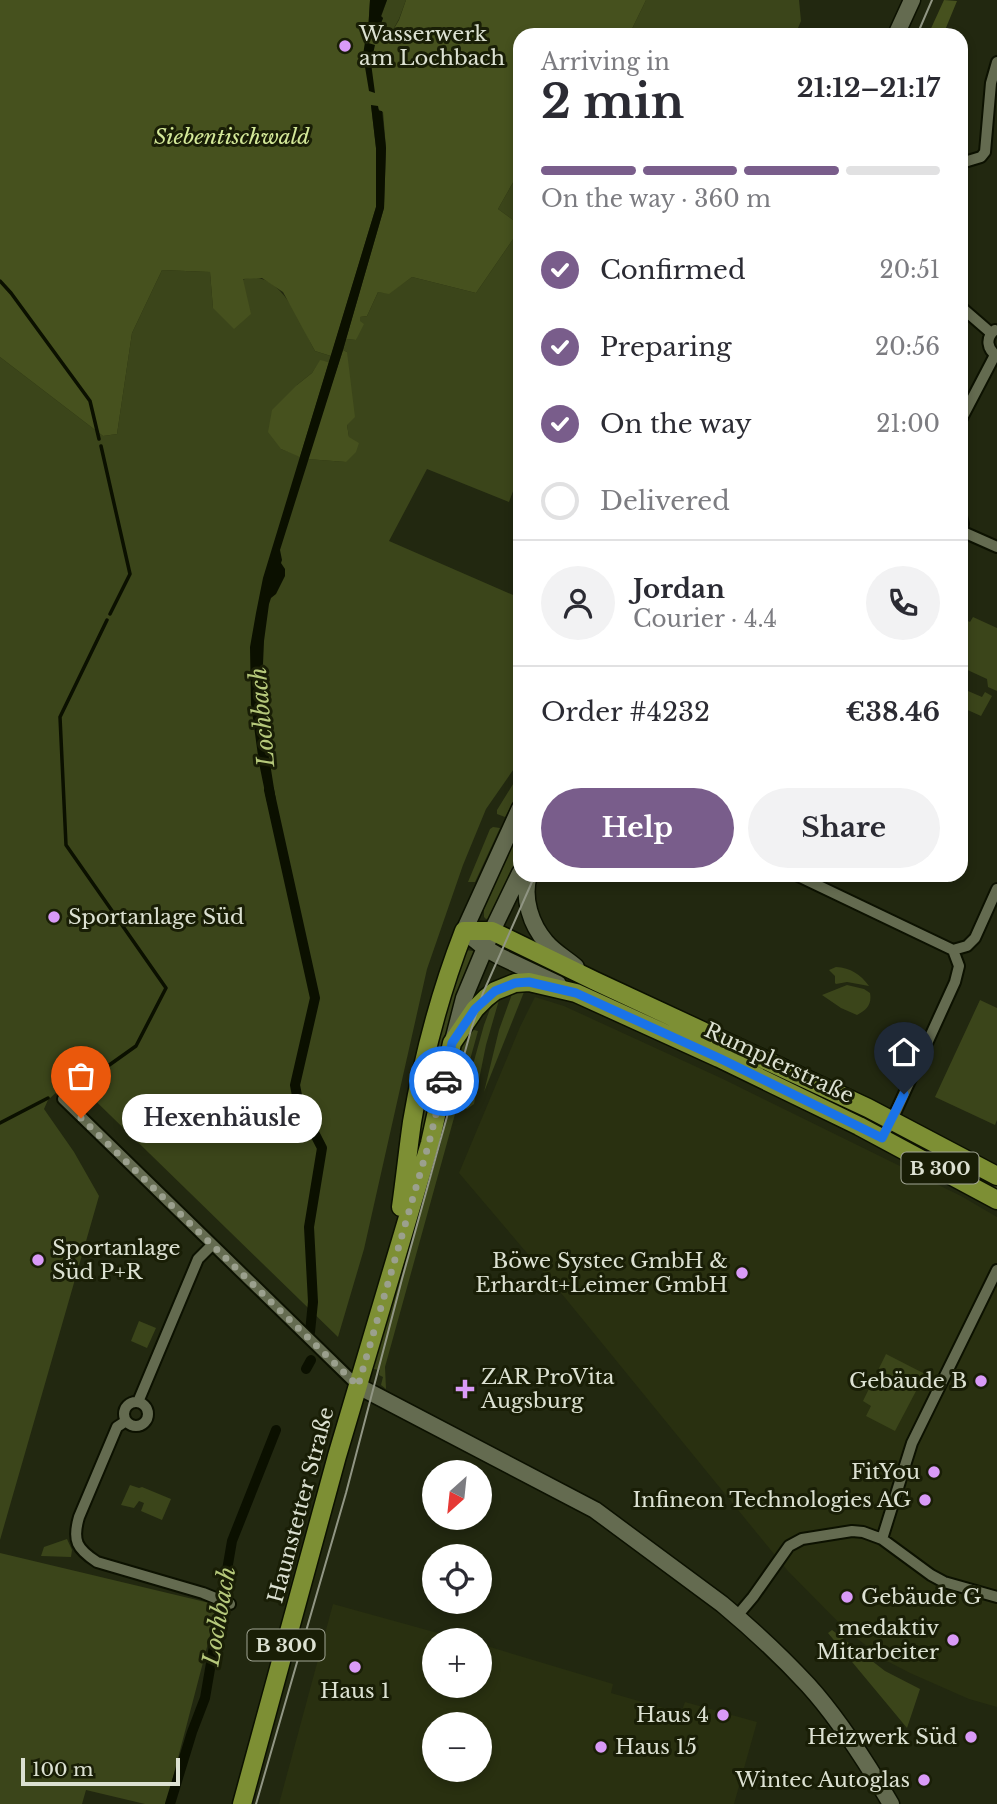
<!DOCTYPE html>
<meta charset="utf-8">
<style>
:root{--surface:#fff;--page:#f2f2f3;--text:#2b2b33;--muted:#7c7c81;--line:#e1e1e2;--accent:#795d8b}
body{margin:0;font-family:"Libre Baskerville",serif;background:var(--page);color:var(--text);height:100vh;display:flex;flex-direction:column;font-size:26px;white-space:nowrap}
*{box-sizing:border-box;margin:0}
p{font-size:23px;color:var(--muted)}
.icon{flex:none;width:38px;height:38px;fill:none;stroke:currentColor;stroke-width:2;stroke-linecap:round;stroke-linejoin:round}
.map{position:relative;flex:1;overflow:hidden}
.drawer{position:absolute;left:513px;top:28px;width:455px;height:854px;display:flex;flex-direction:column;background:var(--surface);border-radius:21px;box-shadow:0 4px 10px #0003}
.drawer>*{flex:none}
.needle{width:46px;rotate:207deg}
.fabs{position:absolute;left:422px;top:1460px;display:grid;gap:14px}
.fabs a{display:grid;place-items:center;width:70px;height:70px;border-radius:50%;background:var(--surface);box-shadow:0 4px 10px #0003;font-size:35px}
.scale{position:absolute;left:21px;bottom:18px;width:159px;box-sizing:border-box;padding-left:7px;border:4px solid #dce1d2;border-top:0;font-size:19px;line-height:24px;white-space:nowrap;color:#dce1d2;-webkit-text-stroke:5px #191e06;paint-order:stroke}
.pin{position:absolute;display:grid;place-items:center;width:60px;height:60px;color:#fff;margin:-72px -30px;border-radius:50% 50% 50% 0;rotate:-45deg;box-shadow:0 0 7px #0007}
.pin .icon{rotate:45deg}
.courier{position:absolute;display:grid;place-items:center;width:70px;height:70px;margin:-35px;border:5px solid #1a73e8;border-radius:50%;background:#fff;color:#222;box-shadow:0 2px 9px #0007}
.bubble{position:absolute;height:49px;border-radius:24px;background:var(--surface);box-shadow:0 4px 10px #0003;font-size:23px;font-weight:800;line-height:49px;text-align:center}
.head em{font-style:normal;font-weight:800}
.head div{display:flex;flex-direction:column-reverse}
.head{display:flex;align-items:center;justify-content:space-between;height:119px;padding:0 28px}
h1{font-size:46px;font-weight:800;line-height:52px}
.bar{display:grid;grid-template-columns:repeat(4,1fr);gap:10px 7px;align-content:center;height:84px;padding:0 28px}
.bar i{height:9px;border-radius:5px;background:var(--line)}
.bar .on{background:var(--accent)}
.bar p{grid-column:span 4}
.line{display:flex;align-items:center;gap:18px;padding:0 28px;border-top:2px solid var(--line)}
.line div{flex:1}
.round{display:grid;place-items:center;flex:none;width:74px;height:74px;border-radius:37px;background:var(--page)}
ol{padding:0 28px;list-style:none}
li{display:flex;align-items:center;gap:21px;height:77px}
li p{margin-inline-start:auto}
li .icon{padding:7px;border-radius:50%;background:var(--accent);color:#fff;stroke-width:4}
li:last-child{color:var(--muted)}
li i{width:38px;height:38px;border:4px solid var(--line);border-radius:50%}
.button{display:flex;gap:14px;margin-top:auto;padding:14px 28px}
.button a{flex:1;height:80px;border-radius:42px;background:var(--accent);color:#fff;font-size:28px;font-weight:800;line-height:80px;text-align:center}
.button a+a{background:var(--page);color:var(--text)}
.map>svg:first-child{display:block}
</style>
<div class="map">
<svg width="997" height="1804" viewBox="0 0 997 1804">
<rect width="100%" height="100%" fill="#222810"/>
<!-- built -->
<path fill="#293010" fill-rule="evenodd" d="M535 997 564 1006 723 1079 961 1196 997 1217V1707L969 1699 910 1673 885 1660 846 1630 787 1570 566 1299 459 1173 520 1027Z
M333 1604 463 1640H434V1685H480V1644L613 1684 611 1693 681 1713 685 1702 757 1722 734 1804H279ZM434 1724H480V1769H434Z"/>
<!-- green -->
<path fill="#3b451a" d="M387 0H406L399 19 389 37 377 34 383 18 381 17Z
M646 0H799L801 21 795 35H629Z
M520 170V225L498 209Z
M520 229V472L509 502 427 469 389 541 520 598V760L486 809 463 865 427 969 364 1249 338 1337 72 1078 48 1100 44 1109 74 1152 99 1196 0 1540V357L103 436 117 434 132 333 162 270 210 272 213 308C220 301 236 281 245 279 281 268 302 326 315 351L331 356 329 362 320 361 312 373 297 385 281 449 308 459 346 462 349 437 347 425V352L343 350 346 339 356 340 360 317 367 316 378 292 389 293 412 277 476 293Z
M973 617 997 628V691L988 687 987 679 961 667V618L970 622Z
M961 688 982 697 985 692 992 696 981 716 961 707Z
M520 773V789L505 817 497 814V810Z
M493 827 500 828 475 882H468L490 829Z
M520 828V855L491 918 486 919 484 917V909Z
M466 950 473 951 475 954 452 1017 422 1131 418 1126 446 1000Z
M836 967C851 968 860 974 869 986L847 982 836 984 835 983V976L829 970Z
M847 985 864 989 870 993C872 1004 867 1010 857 1015L841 1008 822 995Z
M524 992 484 1092 499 1030 512 994Z
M499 1000 486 1045 474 1104 467 1109 463 1107 462 1104 484 1025 490 1009Z
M980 1000 997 1008V1120L995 1125 935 1097Z
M470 1029 478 1031 385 1367 386 1389 381 1385 383 1377 379 1375 380 1370 373 1369 457 1062 466 1035Z
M919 1141 997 1184V1194L915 1149Z
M139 1321 156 1328 147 1348 131 1341Z
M886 1354 925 1374 895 1431 866 1416 871 1406 863 1401Z
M130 1485 139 1488 142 1487 171 1499 162 1520 141 1511 144 1503 139 1501 134 1508 121 1505Z
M67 1539 72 1550 71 1557 41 1556 44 1547Z
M0 1553 218 1605 166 1804H145L86 1790 82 1804H0Z
M832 1630 885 1671 920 1689 907 1728 828 1633Z"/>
<!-- forest -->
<path fill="#46511e" d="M0 0H370L368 32 389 37 399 20 406 0H646L629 35H520V170L498 209 520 225V229L476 293 412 277 389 294 378 292 367 316 360 317V321L364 324 356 340 346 339 384 208 386 148 383 112 371 105 376 148V207L331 356 315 351 283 292 262 278 243 279 251 314 234 329 213 308 210 272 162 270 132 333 117 434 103 436 0 357Z
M944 0 957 1 943 35H928Z
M343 350 347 352 355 417 347 425 349 437 359 443 356 452 346 462 307 459Z
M320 360 329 362 300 457 281 449 268 432 272 410 297 385 312 373Z"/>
<!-- water -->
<path fill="#0b1000" d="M370 0H387L381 16 383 18 377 34 368 32Z
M365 42 375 45 371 63 375 93 369 91 363 55Z
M371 105 378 106 379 111H382L386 148 384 208 343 350 280 550 282 560 281 563 285 569V576L276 594 271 598 269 604 264 641 263 664 260 672V700L276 801 267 802 259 763 251 704 250 647 256 613 263 578 376 207V148Z"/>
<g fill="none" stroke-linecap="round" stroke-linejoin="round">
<!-- stream -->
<path stroke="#0b1000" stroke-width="3.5" d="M0 281 11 293 90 401 99 439
M101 446 130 574 110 614
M84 1083 136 1046 166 988 66 845 60 717 107 620
M0 1123 48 1098"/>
<!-- canal -->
<path stroke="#0b1000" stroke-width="10" d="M269 790 315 998 295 1085 298 1101 322 1148 309 1227 313 1302 310 1332
M306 1369 311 1360
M170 1804 192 1732 205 1698 232 1541 276 1430"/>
<defs>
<path id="street" d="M961 163 981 157 985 152 991 83 997 62
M961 307 991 333
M995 330C985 338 987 349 997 356
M961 420 995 355
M961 516 963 524 961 530
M961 531 997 547
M796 875 953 950
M953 950 967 946 975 938 997 889
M63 1099 358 1386
M882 1138 892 1120 955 982 959 966 953 950
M124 1414a12 12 0 1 1 24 0a12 12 0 1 1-24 0Z
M138 1402 198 1259 212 1245
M126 1421 117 1427 79 1517C72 1541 77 1549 97 1562L203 1593 230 1604
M882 1539 912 1443 997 1270
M737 1616 753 1597 789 1546 802 1539 852 1531 863 1532 882 1539 931 1575 944 1582 997 1597"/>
<path id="secondary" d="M896 35 912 0
M520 808 464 931 485 948 499 956 558 984
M529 875C522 898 531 925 546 942 554 952 567 959 576 967
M454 1037 464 998 492 931 520 873
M358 1386 595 1510 722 1604C752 1629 782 1657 808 1685 838 1718 868 1765 891 1804"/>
<path id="primary" d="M401 1207C405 1179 408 1150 412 1122 423 1057 440 993 464 931H492L595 981 868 1108 997 1176
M242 1804 337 1456 430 1143 452 1043 475 1009 486 998 495 991 515 983 529 982 576 993 719 1058 859 1126 997 1200"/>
</defs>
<!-- street casing -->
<use href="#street" stroke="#0c1100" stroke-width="14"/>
<!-- secondary casing -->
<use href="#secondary" stroke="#0c1100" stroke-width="19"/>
<!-- primary casing -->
<use href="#primary" stroke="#0c1100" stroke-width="21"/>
<!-- street -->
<use href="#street" stroke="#646b50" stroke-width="10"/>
<!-- secondary -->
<use href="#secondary" stroke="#646b50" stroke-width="16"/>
<!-- primary -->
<use href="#primary" stroke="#7d8f34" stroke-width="18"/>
<!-- tram -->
<path stroke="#919684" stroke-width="2" d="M917 35 932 0
M256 1804 346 1493 402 1279 471 1030 483 993 535 875"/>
</g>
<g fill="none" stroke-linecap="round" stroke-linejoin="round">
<!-- done -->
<path stroke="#9ba08e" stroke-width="7" stroke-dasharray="0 12.6" d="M81 1118 358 1386 429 1143 444 1081"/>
<!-- route -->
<path stroke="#1a73e8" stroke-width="9" d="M444 1081 452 1043 475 1009 495 991 515 983 529 982 576 993 719 1058 882 1138 904 1094"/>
</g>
<!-- markers -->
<g fill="#d99af7" stroke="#191e06" stroke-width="2.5">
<circle cx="345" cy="46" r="7"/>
<circle cx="54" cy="917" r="7"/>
<circle cx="38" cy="1260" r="7"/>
<circle cx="742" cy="1273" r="7"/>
<circle cx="981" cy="1381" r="7"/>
<path d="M461.5 1378.5h7v7h7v7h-7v7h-7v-7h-7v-7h7z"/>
<circle cx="934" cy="1472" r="7"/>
<circle cx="925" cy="1500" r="7"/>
<circle cx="847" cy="1597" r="7"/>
<circle cx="953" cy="1640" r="7"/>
<circle cx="355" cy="1667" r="7"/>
<circle cx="723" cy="1715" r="7"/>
<circle cx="971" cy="1737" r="7"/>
<circle cx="601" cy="1747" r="7"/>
<circle cx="924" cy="1780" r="7"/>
</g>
<g text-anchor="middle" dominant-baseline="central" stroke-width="6" stroke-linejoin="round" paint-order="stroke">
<!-- shield labels -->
<g fill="#191e06" stroke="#a2a695" stroke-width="2">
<rect x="901.5" y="1152.5" width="77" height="31" rx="5"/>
<rect x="247.5" y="1629.5" width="77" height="31" rx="5"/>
</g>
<g font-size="19" font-weight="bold" fill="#dce1d2">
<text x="940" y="1168">B 300</text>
<text x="286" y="1645">B 300</text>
</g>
<!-- poi labels -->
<g font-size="21" fill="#dce1d2" stroke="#191e06" text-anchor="end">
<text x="359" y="34" text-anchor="start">Wasserwerk<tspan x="359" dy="24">am Lochbach</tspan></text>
<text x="68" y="917" text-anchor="start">Sportanlage Süd</text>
<text x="52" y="1248" text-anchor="start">Sportanlage<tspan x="52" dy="24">Süd P+R</tspan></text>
<text x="728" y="1261">Böwe Systec GmbH &amp;<tspan x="728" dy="24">Erhardt+Leimer GmbH</tspan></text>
<text x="481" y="1377" text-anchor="start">ZAR ProVita<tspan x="481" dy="24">Augsburg</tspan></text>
<text x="967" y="1381">Gebäude B</text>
<text x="920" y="1472">FitYou</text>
<text x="911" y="1500">Infineon Technologies AG</text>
<text x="861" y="1597" text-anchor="start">Gebäude G</text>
<text x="939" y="1628">medaktiv<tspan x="939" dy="24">Mitarbeiter</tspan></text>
<text x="355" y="1691" text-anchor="middle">Haus 1</text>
<text x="709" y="1715">Haus 4</text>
<text x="957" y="1737">Heizwerk Süd</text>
<text x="615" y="1747" text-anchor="start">Haus 15</text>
<text x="910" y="1780">Wintec Autoglas</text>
</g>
<!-- park labels -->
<g font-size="21" font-style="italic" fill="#d4e999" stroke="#191e06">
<text x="232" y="137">Siebentischwald</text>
</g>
<!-- street labels -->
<g font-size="21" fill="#dce1d2" stroke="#191e06">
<text transform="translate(779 1063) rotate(25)">Rumplerstraße</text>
<text transform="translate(301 1505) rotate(-75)">Haunstetter Straße</text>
</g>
<!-- water labels -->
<g font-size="23" font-style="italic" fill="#b6c97b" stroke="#191e06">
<text transform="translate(262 717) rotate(-95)">Lochbach</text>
<text transform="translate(219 1616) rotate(-80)">Lochbach</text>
</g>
</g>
</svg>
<div class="fabs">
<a><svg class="needle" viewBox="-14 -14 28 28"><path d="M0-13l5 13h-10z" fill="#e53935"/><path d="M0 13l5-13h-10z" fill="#7c7c81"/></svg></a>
<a><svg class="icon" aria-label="locate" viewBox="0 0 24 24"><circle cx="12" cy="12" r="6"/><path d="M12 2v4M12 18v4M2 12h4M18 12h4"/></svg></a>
<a>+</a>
<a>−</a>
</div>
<div class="scale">100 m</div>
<div class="pin" style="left:81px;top:1118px;background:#ea580c"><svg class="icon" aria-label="bag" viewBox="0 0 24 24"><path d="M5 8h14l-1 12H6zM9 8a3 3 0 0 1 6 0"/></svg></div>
<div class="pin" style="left:904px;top:1094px;background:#1f2937"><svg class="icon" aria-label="home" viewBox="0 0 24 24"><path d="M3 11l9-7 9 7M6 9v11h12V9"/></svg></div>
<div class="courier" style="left:444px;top:1081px"><svg class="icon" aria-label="car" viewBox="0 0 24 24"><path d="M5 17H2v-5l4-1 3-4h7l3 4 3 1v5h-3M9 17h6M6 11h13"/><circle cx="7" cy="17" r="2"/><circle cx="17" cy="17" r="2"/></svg></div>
<div class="bubble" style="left:122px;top:1094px;width:200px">Hexenhäusle</div>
<section class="drawer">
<div class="head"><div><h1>2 min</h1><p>Arriving in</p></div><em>21:12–21:17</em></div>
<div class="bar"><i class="on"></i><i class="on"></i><i class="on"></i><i></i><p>On the way · 360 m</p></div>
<ol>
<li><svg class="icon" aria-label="check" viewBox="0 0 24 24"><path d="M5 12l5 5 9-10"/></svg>Confirmed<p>20:51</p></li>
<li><svg class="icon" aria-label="check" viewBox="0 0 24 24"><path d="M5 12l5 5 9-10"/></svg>Preparing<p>20:56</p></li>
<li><svg class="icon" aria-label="check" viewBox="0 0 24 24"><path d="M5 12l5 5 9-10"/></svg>On the way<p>21:00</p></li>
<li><i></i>Delivered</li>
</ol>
<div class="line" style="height:126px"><a class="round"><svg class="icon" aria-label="person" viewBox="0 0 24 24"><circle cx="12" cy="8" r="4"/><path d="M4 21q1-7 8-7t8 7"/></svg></a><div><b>Jordan</b><p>Courier · 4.4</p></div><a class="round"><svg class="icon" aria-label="phone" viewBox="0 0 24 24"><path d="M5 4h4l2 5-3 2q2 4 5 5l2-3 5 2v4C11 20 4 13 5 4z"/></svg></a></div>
<div class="line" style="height:91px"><div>Order #4232</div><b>€38.46</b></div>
<div class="button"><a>Help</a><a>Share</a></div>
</section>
</div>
